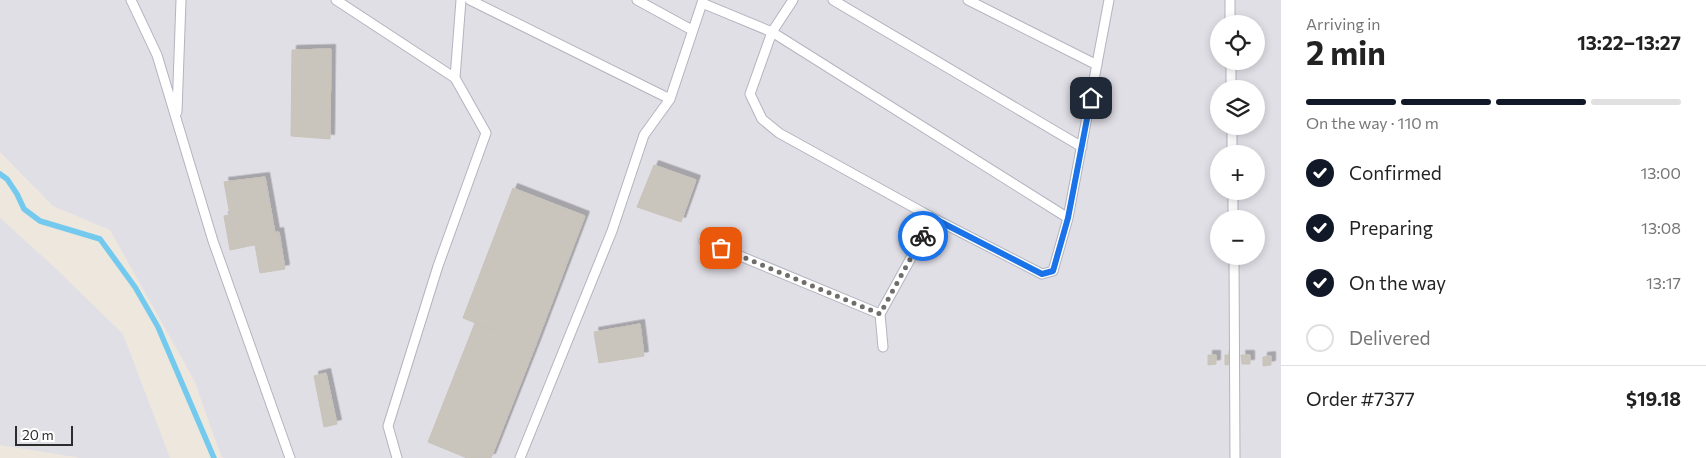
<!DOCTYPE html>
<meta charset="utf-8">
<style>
:root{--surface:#fff;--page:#f6f6f6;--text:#222;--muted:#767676;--line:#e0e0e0;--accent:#111827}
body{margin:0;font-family:Commissioner,sans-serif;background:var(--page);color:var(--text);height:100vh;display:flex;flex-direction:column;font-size:19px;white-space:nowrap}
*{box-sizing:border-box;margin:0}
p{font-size:16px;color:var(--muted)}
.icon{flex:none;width:28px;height:28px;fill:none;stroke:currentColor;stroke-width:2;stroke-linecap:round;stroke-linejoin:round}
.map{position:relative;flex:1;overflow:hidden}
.side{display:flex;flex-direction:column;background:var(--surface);width:425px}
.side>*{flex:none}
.fabs{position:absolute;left:1210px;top:15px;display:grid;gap:10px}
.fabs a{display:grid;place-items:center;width:55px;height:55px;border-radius:50%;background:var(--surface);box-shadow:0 2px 8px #0003;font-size:25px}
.scale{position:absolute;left:15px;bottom:12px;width:58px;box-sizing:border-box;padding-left:5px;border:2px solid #2c2c2c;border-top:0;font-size:14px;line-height:18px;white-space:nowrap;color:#2c2c2c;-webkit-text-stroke:4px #fff;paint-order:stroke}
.pin{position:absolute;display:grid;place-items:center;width:42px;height:42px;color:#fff;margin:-21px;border-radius:10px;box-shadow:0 2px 8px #0006}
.courier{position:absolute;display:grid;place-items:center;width:50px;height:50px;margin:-25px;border:4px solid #1a73e8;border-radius:50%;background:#fff;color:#222;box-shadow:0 1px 6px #0007}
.summary em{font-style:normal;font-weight:700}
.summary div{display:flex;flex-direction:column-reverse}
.summary{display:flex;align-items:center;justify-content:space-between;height:85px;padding:0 25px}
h1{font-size:32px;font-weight:700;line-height:38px}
.bar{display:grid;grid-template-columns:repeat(4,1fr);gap:8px 5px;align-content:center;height:60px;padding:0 25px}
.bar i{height:6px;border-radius:4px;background:var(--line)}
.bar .selected{background:var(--accent)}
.bar p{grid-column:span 4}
.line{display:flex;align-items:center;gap:12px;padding:0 25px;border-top:1px solid var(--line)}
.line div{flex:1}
ol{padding:0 25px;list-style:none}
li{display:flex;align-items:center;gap:15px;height:55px}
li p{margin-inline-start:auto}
li .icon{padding:5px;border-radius:50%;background:var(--accent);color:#fff;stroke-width:4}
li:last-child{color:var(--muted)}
li i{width:28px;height:28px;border:2px solid var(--line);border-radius:50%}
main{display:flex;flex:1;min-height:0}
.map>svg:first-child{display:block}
</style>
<main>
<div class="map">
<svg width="1281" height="458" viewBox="0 0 1281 458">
<defs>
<filter id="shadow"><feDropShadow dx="4.5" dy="-4.5" stdDeviation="0" flood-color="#0004"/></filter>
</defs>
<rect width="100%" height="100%" fill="#ede7de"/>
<!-- industrial -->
<path fill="#e1dfe6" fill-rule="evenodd" d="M0 0H1281V458H223L220 453 194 380 110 230 53 206 0 152ZM1219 24H1256V61H1219ZM1219 89H1256V126H1219ZM1219 154H1256V191H1219ZM1219 219H1256V256H1219Z
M0 218 52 265 123 334 170 458H81L0 445Z"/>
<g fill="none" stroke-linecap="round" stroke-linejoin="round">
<!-- stream -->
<path stroke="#73caee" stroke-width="5.5" d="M0 174 7 179 17 194 24 209 40 221 100 239 135 287 158 327 214 458"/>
</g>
<!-- building -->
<path fill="#c9c5bd" stroke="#c9c3b8" filter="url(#shadow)" d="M331 49 330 139 291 136 292 50Z
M654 165 696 180 681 222 637 207Z
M265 177 275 233 257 236 259 244 230 250 224 216 230 215 224 182Z
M513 188 585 216 535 347 463 318Z
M279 232 285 269 260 273 255 245 259 244 257 236Z
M475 323 535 347 491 458H467L428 442Z
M640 324 644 356 599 363 594 332Z
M1208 355H1216V364L1208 365Z
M1225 355H1233V364L1225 365Z
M1241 355H1250V364H1242Z
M1271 356V365L1263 366V357Z
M326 373 337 424 324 427 314 376Z"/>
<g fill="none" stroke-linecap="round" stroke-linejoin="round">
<defs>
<path id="lane" d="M131 0 157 55 213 241 290 458
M336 0 455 78
M470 0 670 99
M637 0 692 30
M793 0 772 32 1068 218
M833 0 1082 147
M968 0 1097 65
M1230 0V24
M702 3 772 32 750 94 762 119 779 133 933 218
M1231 61V89
M177 112 181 0
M1232 126V154
M1233 191V219
M704 241 880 314
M1234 256 1235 458
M883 347 880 314 933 218 1042 274 1053 271 1068 218 1109 0
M397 458 388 426 438 266 486 133 455 78 461 0
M520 458 612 231 644 135 670 99 703 0"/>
</defs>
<!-- lane casing -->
<use href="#lane" stroke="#b2b4bf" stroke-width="11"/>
<!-- lane -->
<use href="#lane" stroke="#fff" stroke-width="9"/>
</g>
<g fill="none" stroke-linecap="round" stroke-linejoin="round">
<!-- done -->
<path stroke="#706d6a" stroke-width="5" stroke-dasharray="0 9" d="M721 248 880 314 923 236"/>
<!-- route -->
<path stroke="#1a73e8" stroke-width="6" d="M923 236 933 218 1042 274 1053 271 1068 218 1091 98"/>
</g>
</svg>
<div class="fabs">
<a><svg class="icon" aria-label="locate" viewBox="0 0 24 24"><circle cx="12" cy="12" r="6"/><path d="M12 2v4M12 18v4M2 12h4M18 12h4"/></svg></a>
<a><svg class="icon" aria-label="layers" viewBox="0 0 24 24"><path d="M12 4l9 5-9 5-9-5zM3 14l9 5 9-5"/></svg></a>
<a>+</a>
<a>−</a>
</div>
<div class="scale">20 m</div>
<div class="pin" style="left:721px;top:248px;background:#ea580c"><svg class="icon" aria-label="bag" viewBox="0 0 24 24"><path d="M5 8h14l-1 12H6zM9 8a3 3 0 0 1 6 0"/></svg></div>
<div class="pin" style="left:1091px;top:98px;background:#1f2937"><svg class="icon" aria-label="home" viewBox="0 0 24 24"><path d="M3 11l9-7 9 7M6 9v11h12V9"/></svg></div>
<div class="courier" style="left:923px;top:236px"><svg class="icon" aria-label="bike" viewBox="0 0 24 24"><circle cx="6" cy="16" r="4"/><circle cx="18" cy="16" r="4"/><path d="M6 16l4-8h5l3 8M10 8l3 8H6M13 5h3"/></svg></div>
</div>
<section class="side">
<div class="summary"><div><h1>2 min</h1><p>Arriving in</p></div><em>13:22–13:27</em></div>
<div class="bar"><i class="selected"></i><i class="selected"></i><i class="selected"></i><i></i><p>On the way · 110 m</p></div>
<ol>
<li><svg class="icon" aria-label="check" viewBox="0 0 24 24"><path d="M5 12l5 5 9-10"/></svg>Confirmed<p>13:00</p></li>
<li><svg class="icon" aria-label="check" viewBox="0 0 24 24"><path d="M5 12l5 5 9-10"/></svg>Preparing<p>13:08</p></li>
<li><svg class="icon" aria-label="check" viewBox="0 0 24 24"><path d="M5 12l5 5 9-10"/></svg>On the way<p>13:17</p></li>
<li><i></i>Delivered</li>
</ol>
<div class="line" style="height:65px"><div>Order #7377</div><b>$19.18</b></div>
</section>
</main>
